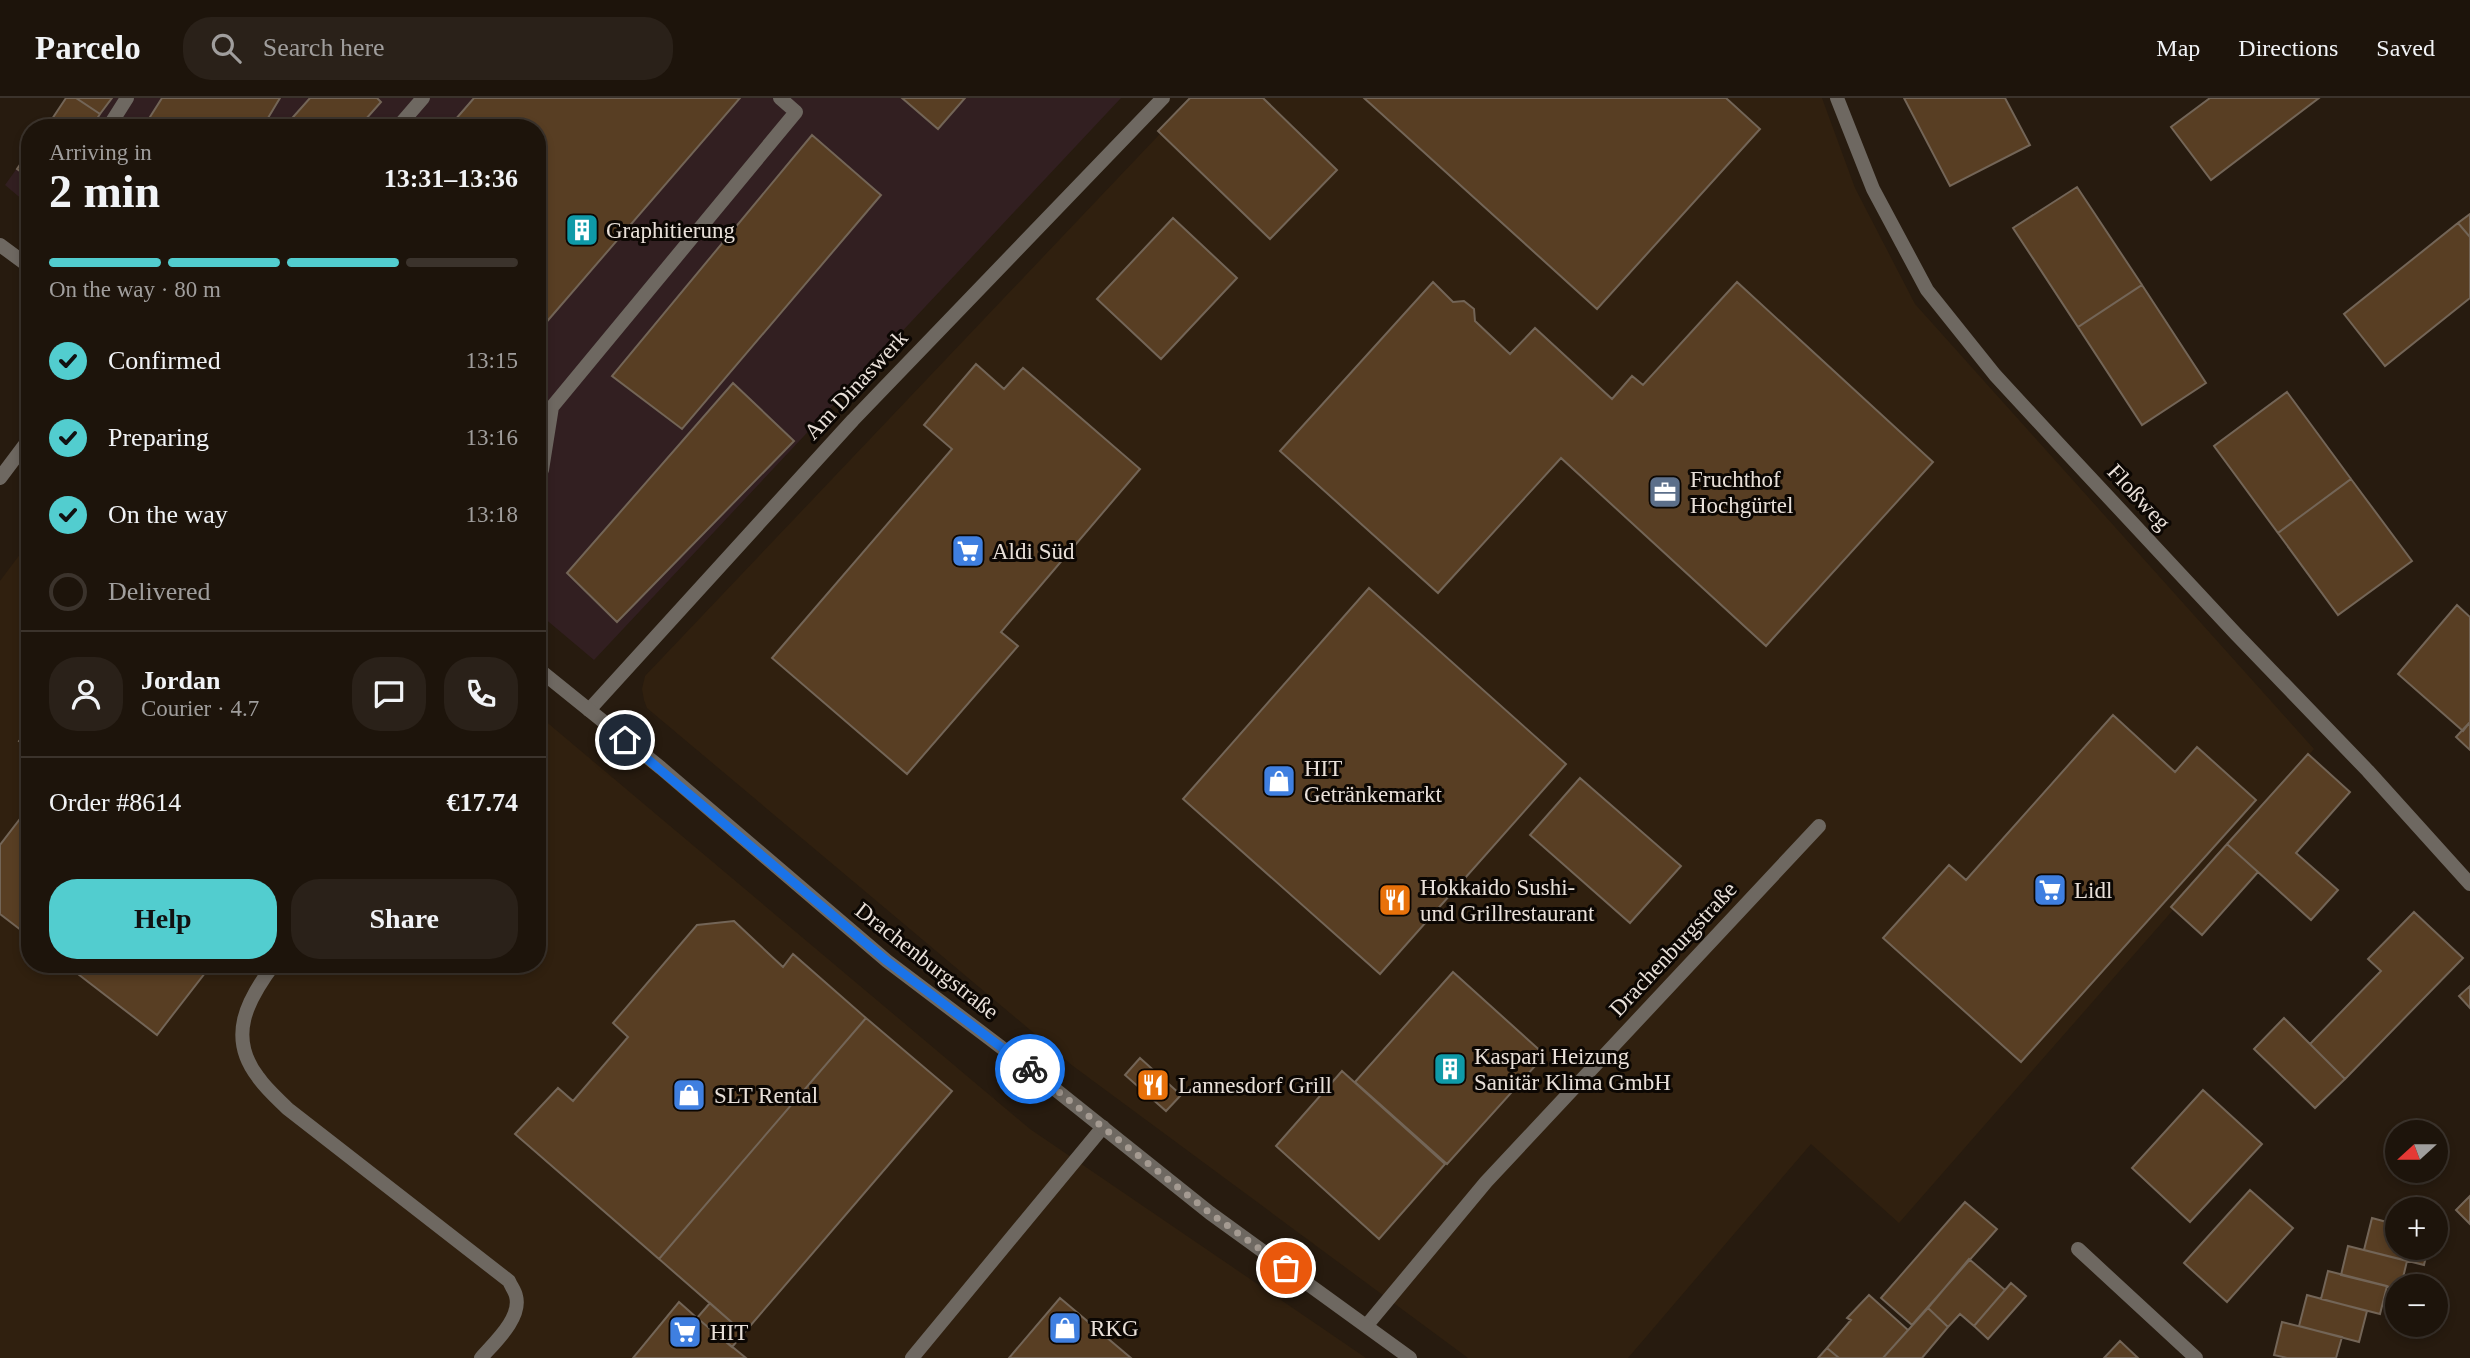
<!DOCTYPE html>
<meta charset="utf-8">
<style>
:root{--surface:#1d140b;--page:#2a2119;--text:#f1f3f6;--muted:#a09e9d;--line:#3b332c;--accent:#52cdcf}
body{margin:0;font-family:Georgia,serif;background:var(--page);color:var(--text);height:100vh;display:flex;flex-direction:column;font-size:26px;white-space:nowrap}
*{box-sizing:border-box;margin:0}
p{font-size:23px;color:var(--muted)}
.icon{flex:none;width:38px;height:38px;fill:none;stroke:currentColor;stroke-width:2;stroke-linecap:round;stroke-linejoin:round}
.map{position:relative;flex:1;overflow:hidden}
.drawer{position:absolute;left:21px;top:21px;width:525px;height:854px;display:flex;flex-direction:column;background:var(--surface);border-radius:28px;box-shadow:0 4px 10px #0003,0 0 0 2px var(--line)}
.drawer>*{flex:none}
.needle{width:46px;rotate:249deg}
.controls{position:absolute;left:2385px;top:1022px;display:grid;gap:14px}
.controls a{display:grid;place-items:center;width:63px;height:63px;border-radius:50%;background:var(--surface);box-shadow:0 4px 10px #0003,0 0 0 2px var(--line);font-size:35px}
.pin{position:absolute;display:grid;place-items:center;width:60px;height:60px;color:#fff;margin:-30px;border:4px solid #fff;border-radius:50%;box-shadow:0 2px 7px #0007}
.courier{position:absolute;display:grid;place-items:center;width:70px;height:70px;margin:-35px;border:5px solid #1a73e8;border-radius:50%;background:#fff;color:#222;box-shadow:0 2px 9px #0007}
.headline em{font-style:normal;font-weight:600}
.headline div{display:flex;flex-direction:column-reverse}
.headline{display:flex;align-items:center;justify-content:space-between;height:119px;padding:0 28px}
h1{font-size:46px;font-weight:600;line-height:52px}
.bar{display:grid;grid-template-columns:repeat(4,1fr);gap:10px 7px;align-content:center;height:84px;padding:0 28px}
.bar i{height:9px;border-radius:5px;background:var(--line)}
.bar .on{background:var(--accent)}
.bar p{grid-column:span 4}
.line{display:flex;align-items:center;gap:18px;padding:0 28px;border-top:2px solid var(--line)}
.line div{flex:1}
.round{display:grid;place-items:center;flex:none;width:74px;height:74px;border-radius:28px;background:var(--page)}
ol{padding:0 28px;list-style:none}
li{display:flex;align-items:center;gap:21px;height:77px}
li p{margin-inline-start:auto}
li .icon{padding:7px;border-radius:50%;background:var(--accent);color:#111;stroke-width:4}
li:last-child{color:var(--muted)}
li i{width:38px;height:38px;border:4px solid var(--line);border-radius:50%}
.button{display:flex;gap:14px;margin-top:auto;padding:14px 28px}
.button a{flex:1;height:80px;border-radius:28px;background:var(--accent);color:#111;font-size:28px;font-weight:600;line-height:80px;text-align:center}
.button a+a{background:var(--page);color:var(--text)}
header{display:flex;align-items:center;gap:42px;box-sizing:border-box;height:98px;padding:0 35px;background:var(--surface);border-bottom:2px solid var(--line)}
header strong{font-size:33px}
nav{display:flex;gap:38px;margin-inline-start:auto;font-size:24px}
.search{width:490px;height:63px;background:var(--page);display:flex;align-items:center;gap:18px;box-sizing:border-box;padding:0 24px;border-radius:28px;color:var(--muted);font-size:26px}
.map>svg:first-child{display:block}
</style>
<header>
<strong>Parcelo</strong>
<div class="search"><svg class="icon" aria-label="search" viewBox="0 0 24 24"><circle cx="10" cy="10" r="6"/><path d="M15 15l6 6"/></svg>Search here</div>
<nav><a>Map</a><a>Directions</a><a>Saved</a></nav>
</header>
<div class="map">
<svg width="2470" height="1260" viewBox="0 0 2470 1260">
<rect width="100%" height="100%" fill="#271b0f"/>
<!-- built -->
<path fill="#30200f" d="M1194 0H1822L1855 90 1915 206 2314 651 1899 1125 1811 1046 1628 1260H1468L1073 968 647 610 644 602 642 591 645 578Z
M30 443V866H537V616L1030 1031 1366 1260H0V483Z"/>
<!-- industrial -->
<path fill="#321f21" d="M66 0H1121L594 562 537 514V30H46Z
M30 52V108L5 87Z"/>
<!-- building -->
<path fill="#583e23" stroke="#736557" stroke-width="2" d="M66 0H76L100 16 91 30H46Z
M76 0H112L100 16Z
M162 0H280L262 30H143Z
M310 0H377L381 4 358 30H289L286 27Z
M474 0H740L537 235V30H448Z
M902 0H965L938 31Z
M1190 0H1263L1337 72 1270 141 1158 33Z
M1364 0H1726L1760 31 1597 211Z
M1904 0H2005L2030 47 1950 88Z
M2210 0H2319L2211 82 2171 29Z
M812 37 881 97 682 331 612 278Z
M30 52V80L17 71Z
M2077 89 2142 187 2078 229 2013 130Z
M2470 116V139L2458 125Z
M1173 120 1237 180 1161 261 1097 201Z
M2458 125 2470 139V200L2385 268 2344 216Z
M1433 184 1453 204 1464 203 1474 211 1475 223 1510 256 1535 230 1612 301 1632 278 1643 287 1737 184 1933 364 1766 548 1561 360 1438 495 1280 353Z
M2142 187 2206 285 2142 327 2078 229Z
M976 266 1004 291 1023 270 1140 371 1001 534 1018 548 907 676 772 560 952 351 924 327Z
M733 285 794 343 617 524 567 475Z
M2287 294 2351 381 2278 435 2214 348Z
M2351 381 2412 463 2338 517 2278 435Z
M1369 490 1566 666 1380 876 1183 701Z
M2457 507 2470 519V624L2463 633 2398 576Z
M2113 617 2175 674 2197 649 2256 702 2021 964 1883 840 1949 767 1966 782Z
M2470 624V652L2456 639Z
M30 630V652L19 643Z
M2308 656 2350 694 2296 755 2338 792 2311 822 2227 746Z
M1580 680 1681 768 1630 825 1530 737Z
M26 713 30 715V839L0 816V747Z
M2227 746 2258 774 2202 837 2171 809Z
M2414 814 2463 860 2345 981 2310 946 2381 873 2368 861Z
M734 823 783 869 793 856 866 920 659 1161 515 1036 558 990 573 1003 628 939 613 925 697 827Z
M65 866H212L157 937Z
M1453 874 1545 957 1447 1066 1355 984Z
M2470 888V910L2459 898Z
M866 920 952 993 744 1235 659 1161Z
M2284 920 2345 981 2315 1010 2254 951Z
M1140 960 1181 997 1166 1013 1125 977Z
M1342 973 1445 1066 1379 1141 1276 1048Z
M2203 992 2262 1046 2190 1124 2132 1070Z
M2250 1092 2293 1130 2227 1204 2184 1165Z
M2470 1098V1126L2456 1112Z
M1965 1104 1997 1131 1912 1227 1881 1200Z
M2372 1120 2398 1127V1150H2428L2424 1167 2364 1152Z
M2348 1148 2407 1163 2401 1188H2398V1191L2341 1177Z
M1969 1161 2005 1192 1974 1228 1960 1216 1948 1229 1928 1210Z
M2328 1173 2387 1188 2380 1216 2321 1201Z
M2011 1185 2026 1198 1988 1241 1974 1228Z
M1869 1197 1908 1232 1883 1260H1839L1827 1250 1851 1222 1847 1220Z
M2307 1197 2367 1213 2359 1244 2299 1228Z
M1060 1200 1131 1260H1009Z
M679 1204 697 1220 746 1260H633Z
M710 1205 744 1235 732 1249 697 1220Z
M1928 1210 1948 1229 1922 1260H1883Z
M2282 1224 2342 1239 2336 1260H2287L2274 1257Z
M2120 1243 2138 1260H2104Z
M1827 1250 1839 1260H1818Z"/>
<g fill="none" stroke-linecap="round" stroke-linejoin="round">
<!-- service -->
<path stroke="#6e6861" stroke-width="14" d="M108 30 127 0
M397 30 423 0
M542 372 552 309 796 14 780 0
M274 866C247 902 227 939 258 979 266 991 278 1001 288 1011L509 1183C511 1188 515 1193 516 1198 522 1220 494 1245 481 1260
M1367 1227 1486 1084 1819 728
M912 1260 1103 1029"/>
<!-- minor -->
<path stroke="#6e6861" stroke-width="14" d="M1837 0 1873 91 1927 192 1995 277 2056 343 2236 536 2368 673 2470 786
M0 380 30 340
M589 612 853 322 1163 0
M2078 1151 2196 1260"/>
<!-- tertiary -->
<path stroke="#6e6861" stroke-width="14" d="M0 147 30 169
M537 570 661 670 887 863 1026 968 1210 1115 1410 1260"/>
</g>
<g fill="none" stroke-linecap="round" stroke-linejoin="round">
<!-- done -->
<path stroke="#a59b92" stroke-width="7" stroke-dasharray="0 12.6" d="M1030 971 1210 1115 1286 1170"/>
<!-- route -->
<path stroke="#1a73e8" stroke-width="9" d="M625 642 887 863 1030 971"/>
</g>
<!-- icons -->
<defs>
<symbol id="building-square" viewBox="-11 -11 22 22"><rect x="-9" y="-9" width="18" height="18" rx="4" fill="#0f9aa8" stroke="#0c0703"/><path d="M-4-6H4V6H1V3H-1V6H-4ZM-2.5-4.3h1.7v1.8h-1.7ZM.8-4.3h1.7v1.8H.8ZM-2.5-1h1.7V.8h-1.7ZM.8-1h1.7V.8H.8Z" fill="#fff"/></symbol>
<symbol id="office-square" viewBox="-11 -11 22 22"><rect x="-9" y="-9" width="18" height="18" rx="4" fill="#5c6f8a" stroke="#0c0703"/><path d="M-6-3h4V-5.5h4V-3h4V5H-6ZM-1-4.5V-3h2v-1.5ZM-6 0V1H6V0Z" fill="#fff"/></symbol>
<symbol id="supermarket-square" viewBox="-11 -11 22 22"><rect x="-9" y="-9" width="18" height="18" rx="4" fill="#3f7fe0" stroke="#0c0703"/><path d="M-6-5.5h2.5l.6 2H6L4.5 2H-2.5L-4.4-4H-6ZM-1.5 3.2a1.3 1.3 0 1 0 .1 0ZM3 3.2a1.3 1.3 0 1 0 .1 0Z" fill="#fff"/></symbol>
<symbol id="shop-square" viewBox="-11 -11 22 22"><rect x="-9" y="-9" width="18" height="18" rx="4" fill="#3f7fe0" stroke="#0c0703"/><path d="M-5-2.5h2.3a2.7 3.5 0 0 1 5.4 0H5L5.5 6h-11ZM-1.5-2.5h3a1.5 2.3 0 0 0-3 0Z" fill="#fff"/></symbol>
<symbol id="restaurant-square" viewBox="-11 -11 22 22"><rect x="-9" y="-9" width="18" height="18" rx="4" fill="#e8710a" stroke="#0c0703"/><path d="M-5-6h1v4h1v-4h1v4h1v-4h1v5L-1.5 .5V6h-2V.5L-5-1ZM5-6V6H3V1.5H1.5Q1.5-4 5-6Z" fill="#fff"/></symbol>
</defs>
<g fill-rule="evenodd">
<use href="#building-square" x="563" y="113" width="38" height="38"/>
<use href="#office-square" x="1646" y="375" width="38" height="38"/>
<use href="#supermarket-square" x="949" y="434" width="38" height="38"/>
<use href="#shop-square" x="1260" y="664" width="38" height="38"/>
<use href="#supermarket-square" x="2031" y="773" width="38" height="38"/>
<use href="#restaurant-square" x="1376" y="783" width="38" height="38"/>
<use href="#building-square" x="1431" y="952" width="38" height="38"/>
<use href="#restaurant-square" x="1134" y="968" width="38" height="38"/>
<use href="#shop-square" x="670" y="978" width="38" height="38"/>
<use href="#shop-square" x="1046" y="1211" width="38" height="38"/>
<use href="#supermarket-square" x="666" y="1215" width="38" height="38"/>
</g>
<g text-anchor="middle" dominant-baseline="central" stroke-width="6" stroke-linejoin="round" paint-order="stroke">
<!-- poi labels -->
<g font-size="23" fill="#e9e0d9" stroke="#0c0703" text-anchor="start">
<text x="606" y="132">Graphitierung</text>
<text x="1690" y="381">Fruchthof<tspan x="1690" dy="26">Hochgürtel</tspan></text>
<text x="992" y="453">Aldi Süd</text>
<text x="1304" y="670">HIT<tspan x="1304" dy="26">Getränkemarkt</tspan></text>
<text x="1420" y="789">Hokkaido Sushi-<tspan x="1420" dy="26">und Grillrestaurant</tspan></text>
<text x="2074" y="792">Lidl</text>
<text x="1474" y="958">Kaspari Heizung<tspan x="1474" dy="26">Sanitär Klima GmbH</tspan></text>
<text x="1178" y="987">Lannesdorf Grill</text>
<text x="714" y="997">SLT Rental</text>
<text x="1090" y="1230">RKG</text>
<text x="710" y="1234">HIT</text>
</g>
<!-- street labels -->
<g font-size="23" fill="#e9e0d9" stroke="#0c0703">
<text transform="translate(856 287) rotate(-47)">Am Dinaswerk</text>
<text transform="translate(2139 399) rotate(47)">Floßweg</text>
<text transform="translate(1673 851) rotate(-47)">Drachenburgstraße</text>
<text transform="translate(927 863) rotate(38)">Drachenburgstraße</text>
</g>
</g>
</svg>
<div class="controls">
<a><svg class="needle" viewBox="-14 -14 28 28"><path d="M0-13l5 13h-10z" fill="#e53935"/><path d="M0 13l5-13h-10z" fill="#a09e9d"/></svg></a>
<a>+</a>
<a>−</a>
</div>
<div class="pin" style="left:1286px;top:1170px;background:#ea580c"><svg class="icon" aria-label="bag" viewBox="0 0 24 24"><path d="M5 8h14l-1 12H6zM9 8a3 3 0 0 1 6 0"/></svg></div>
<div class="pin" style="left:625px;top:642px;background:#1f2937"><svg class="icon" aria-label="home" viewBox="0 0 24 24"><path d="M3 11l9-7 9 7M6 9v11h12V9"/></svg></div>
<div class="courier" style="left:1030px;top:971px"><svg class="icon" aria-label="bike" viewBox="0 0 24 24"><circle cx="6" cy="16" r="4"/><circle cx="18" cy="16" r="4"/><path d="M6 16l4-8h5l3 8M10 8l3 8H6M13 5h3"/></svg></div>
<section class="drawer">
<div class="headline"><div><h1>2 min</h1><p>Arriving in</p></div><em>13:31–13:36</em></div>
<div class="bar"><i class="on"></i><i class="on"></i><i class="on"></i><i></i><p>On the way · 80 m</p></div>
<ol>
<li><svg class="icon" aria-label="check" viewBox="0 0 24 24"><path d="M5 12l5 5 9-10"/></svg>Confirmed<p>13:15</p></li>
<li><svg class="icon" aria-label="check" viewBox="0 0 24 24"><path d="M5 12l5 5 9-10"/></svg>Preparing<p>13:16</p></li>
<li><svg class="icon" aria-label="check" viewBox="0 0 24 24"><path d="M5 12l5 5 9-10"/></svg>On the way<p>13:18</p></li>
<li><i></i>Delivered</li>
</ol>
<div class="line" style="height:126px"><a class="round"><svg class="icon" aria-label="person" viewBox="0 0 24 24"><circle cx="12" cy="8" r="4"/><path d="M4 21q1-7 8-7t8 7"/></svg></a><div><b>Jordan</b><p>Courier · 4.7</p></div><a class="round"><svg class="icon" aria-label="chat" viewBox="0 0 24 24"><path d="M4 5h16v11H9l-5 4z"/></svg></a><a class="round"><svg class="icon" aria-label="phone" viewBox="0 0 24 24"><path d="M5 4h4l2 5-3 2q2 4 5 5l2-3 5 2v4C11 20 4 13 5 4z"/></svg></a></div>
<div class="line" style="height:91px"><div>Order #8614</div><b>€17.74</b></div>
<div class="button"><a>Help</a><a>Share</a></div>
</section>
</div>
